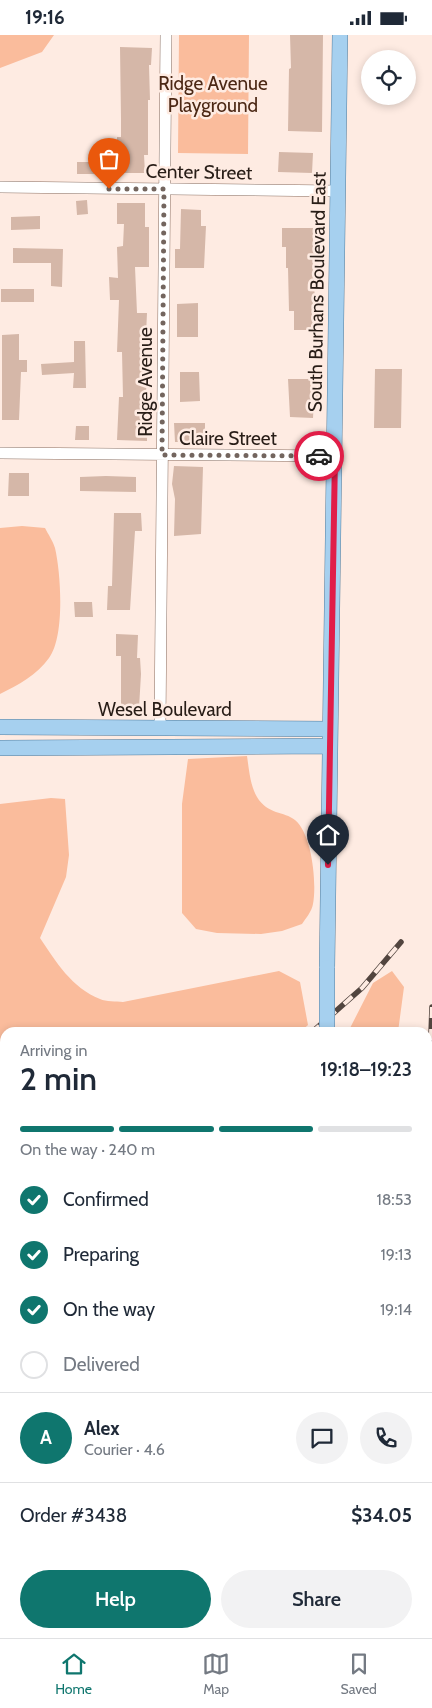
<!DOCTYPE html>
<meta charset="utf-8">
<style>
:root{--surface:#fff;--page:#f2f2f3;--text:#1f2937;--muted:#747a83;--line:#e0e1e3;--accent:#0f766e}
body{margin:0;font-family:Cabin,sans-serif;background:var(--page);color:var(--text);height:100vh;display:flex;flex-direction:column;font-size:19px;white-space:nowrap}
*{box-sizing:border-box;margin:0}
p{font-size:16px;color:var(--muted)}
.icon{flex:none;width:28px;height:28px;fill:none;stroke:currentColor;stroke-width:2;stroke-linecap:round;stroke-linejoin:round}
.map{position:relative;flex:1;overflow:hidden}
.panel{position:absolute;left:0px;top:992px;width:432px;height:611px;display:flex;flex-direction:column;background:var(--surface);border-radius:15px 15px 0 0;box-shadow:0 2px 8px #0003}
.panel>*{flex:none}
.fabs{position:absolute;left:361px;top:15px;display:grid;gap:10px}
.fabs a{display:grid;place-items:center;width:55px;height:55px;border-radius:50%;background:var(--surface);box-shadow:0 2px 8px #0003;font-size:25px}
.pin{position:absolute;display:grid;place-items:center;width:42px;height:42px;color:#fff;margin:-51px -21px;border-radius:50% 50% 50% 0;rotate:-45deg;box-shadow:0 0 5px #0007}
.pin .icon{rotate:45deg}
.courier{position:absolute;display:grid;place-items:center;width:50px;height:50px;margin:-25px;border:4px solid #e11d48;border-radius:50%;background:#fff;color:#222;box-shadow:0 1px 6px #0007}
.headline em{font-style:normal;font-weight:600}
.headline div{display:flex;flex-direction:column-reverse}
.headline{display:flex;align-items:center;justify-content:space-between;height:85px;padding:0 20px}
h1{font-size:32px;font-weight:600;line-height:38px}
.bar{display:grid;grid-template-columns:repeat(4,1fr);gap:8px 5px;align-content:center;height:60px;padding:0 20px}
.bar i{height:6px;border-radius:4px;background:var(--line)}
.bar .current{background:var(--accent)}
.bar p{grid-column:span 4}
.line{display:flex;align-items:center;gap:12px;padding:0 20px;border-top:1px solid var(--line)}
.line div{flex:1}
.round{display:grid;place-items:center;flex:none;width:52px;height:52px;border-radius:26px;background:var(--page)}
ol{padding:0 20px;list-style:none}
li{display:flex;align-items:center;gap:15px;height:55px}
li p{margin-inline-start:auto}
li .icon{padding:5px;border-radius:50%;background:var(--accent);color:#fff;stroke-width:4}
li:last-child{color:var(--muted)}
li i{width:28px;height:28px;border:2px solid var(--line);border-radius:50%}
.cta{display:flex;gap:10px;margin-top:auto;padding:10px 20px}
.cta a{flex:1;height:58px;border-radius:30px;background:var(--accent);color:#fff;font-size:20px;font-weight:600;line-height:58px;text-align:center}
.cta a+a{background:var(--page);color:var(--text)}
.status{display:flex;justify-content:space-between;align-items:center;height:35px;padding:0 25px;background:var(--surface);direction:ltr}
.status svg{height:14px;fill:currentColor}
.menu{display:flex;justify-content:space-around;align-items:center;height:70px;border-top:1px solid var(--line);background:var(--surface);font-size:14px;color:var(--muted)}
.menu a{display:grid;justify-items:center;gap:2px}
.menu .current{color:var(--accent)}
.map>svg:first-child{display:block}
</style>
<div class="status"><b>19:16</b><svg viewBox="0 0 49 12"><path d="M0 12V9h3v3zM5 12V6h3v6zM10 12V3h3v9zM15 12V0h3v12zM26 1h20v11H26zM47 4h2v5h-2z"/></svg></div>
<div class="map">
<svg width="432" height="1603" viewBox="0 0 432 1603">
<rect width="100%" height="100%" fill="#feebe2"/>
<!-- green -->
<path fill="#fabc9c" d="M0 0H54L42 17 0 33Z
M179 0H249L248 119 178 118Z
M22 491 45 493C48 499 53 506 55 513 61 539 65 602 49 623 37 640 18 650 0 659V493Z
M247 721C249 734 250 750 257 762 268 780 284 776 295 785 312 799 317 848 313 869 312 876 306 883 302 889L282 896 261 899 217 898 196 894 182 878V769L188 724Z
M51 763 65 764 69 820 66 842 40 903C56 927 72 953 100 964 106 967 116 966 123 967L279 936 300 947 308 990 299 998H5V1195L0 1198V769Z
M392 936 404 952 398 997H348L373 948Z
M0 1293 5 1295V1429L0 1428Z
M341 1599H411V1603H343Z"/>
<!-- building -->
<path fill="#d5b7a8" d="M290 0H323L322 97 288 96 289 34 291 33Z
M120 12 152 13 151 30H149L150 65H148V120H144L145 138H119V118H117V102H121V84Z
M279 117 313 118 312 138 278 137Z
M77 127H94V139H77Z
M87 165 88 179 77 180 76 166Z
M117 168H145V192H149V232H135L137 278H147L145 321H149L146 357 147 406 117 405 119 362H123L122 317H117L119 265H110L109 242 118 243 117 212 123 211 124 189H117Z
M181 174 201 175V191H206L204 233H175V214H180Z
M40 181V194L11 195V182Z
M282 193H313V214H317L319 234H314L315 279H318V295H294V276H289L288 233H286V212H282Z
M13 213 63 214 62 252 51 251V228H13Z
M1 254H34V267H1Z
M198 268V302H177V269Z
M19 299V325H27V337H21L19 385H2V300Z
M74 306H85L86 353H73L74 338 42 340 41 329 74 327Z
M375 334H402L401 393H374Z
M180 337H199L200 366 180 367Z
M288 344H319V362H314L313 383 290 382Z
M174 388H205V407H175Z
M76 391H89V405H75Z
M174 431 203 432 201 499 174 501 175 464 172 449Z
M9 438H29V461H8Z
M106 441 136 442V457L80 456V442Z
M114 478H141L142 496H135L130 575H107L108 551H112Z
M74 567H92L93 582H75Z
M116 599 138 600 137 623H140L141 639 139 673 121 674V621H116Z"/>
<g fill="none" stroke-linecap="round" stroke-linejoin="round">
<defs>
<path id="minor" d="M0 152 339 156
M0 418 335 421
M160 694 166 0"/>
<path id="major" d="M0 692 330 694
M0 713 329 711
M327 933 340 0
M253 1603 254 1599"/>
</defs>
<!-- minor casing -->
<use href="#minor" stroke="#8a6f62" stroke-width="12"/>
<!-- major casing -->
<use href="#major" stroke="#547d9c" stroke-width="16"/>
<!-- minor -->
<use href="#minor" stroke="#fff" stroke-width="11"/>
<!-- major -->
<use href="#major" stroke="#a6d0ef" stroke-width="15"/>
<defs>
<path id="rail" d="M432 972 430 1026 432 1073
M311 998 362 953 401 907
M0 1225 5 1222
M0 1440 5 1441
M314 1599 316 1603"/>
</defs>
<!-- rail casing -->
<use href="#rail" stroke="#52453f" stroke-width="5.5"/>
<!-- rail -->
<use href="#rail" stroke="#feebe2" stroke-width="4" stroke-dasharray="11" stroke-linecap="butt"/>
<defs>
<path id="major-bridge" d="M327 998V933"/>
</defs>
<!-- major-bridge casing -->
<use href="#major-bridge" stroke="#547d9c" stroke-width="16" stroke-linecap="butt"/>
<!-- major-bridge -->
<use href="#major-bridge" stroke="#a6d0ef" stroke-width="15"/>
</g>
<g fill="none" stroke-linecap="round" stroke-linejoin="round">
<!-- done -->
<path stroke="#73655e" stroke-width="5" stroke-dasharray="0 9" d="M109 154H164L162 420 319 421"/>
<!-- route -->
<path stroke="#e11d48" stroke-width="6" d="M319 421H335L328 830"/>
</g>
<g text-anchor="middle" dominant-baseline="central" stroke-width="5" stroke-linejoin="round" paint-order="stroke">
<!-- park labels -->
<g font-size="19" fill="#4c2815" stroke="#feebe2">
<text x="213" y="48">Ridge Avenue<tspan x="213" dy="22">Playground</tspan></text>
</g>
<!-- street labels -->
<g font-size="19" fill="#281d17" stroke="#feebe2">
<text transform="translate(199 137) rotate(1)">Center Street</text>
<text transform="translate(317 257) rotate(-89)">South Burhans Boulevard East</text>
<text transform="translate(145 347) rotate(-90)">Ridge Avenue</text>
<text x="228" y="403">Claire Street</text>
<text x="165" y="674">Wesel Boulevard</text>
</g>
</g>
</svg>
<div class="fabs">
<a><svg class="icon" aria-label="locate" viewBox="0 0 24 24"><circle cx="12" cy="12" r="6"/><path d="M12 2v4M12 18v4M2 12h4M18 12h4"/></svg></a>
</div>
<div class="pin" style="left:109px;top:154px;background:#ea580c"><svg class="icon" aria-label="bag" viewBox="0 0 24 24"><path d="M5 8h14l-1 12H6zM9 8a3 3 0 0 1 6 0"/></svg></div>
<div class="pin" style="left:328px;top:830px;background:#1f2937"><svg class="icon" aria-label="home" viewBox="0 0 24 24"><path d="M3 11l9-7 9 7M6 9v11h12V9"/></svg></div>
<div class="courier" style="left:319px;top:421px"><svg class="icon" aria-label="car" viewBox="0 0 24 24"><path d="M5 17H2v-5l4-1 3-4h7l3 4 3 1v5h-3M9 17h6M6 11h13"/><circle cx="7" cy="17" r="2"/><circle cx="17" cy="17" r="2"/></svg></div>
<section class="panel">
<div class="headline"><div><h1>2 min</h1><p>Arriving in</p></div><em>19:18–19:23</em></div>
<div class="bar"><i class="current"></i><i class="current"></i><i class="current"></i><i></i><p>On the way · 240 m</p></div>
<ol>
<li><svg class="icon" aria-label="check" viewBox="0 0 24 24"><path d="M5 12l5 5 9-10"/></svg>Confirmed<p>18:53</p></li>
<li><svg class="icon" aria-label="check" viewBox="0 0 24 24"><path d="M5 12l5 5 9-10"/></svg>Preparing<p>19:13</p></li>
<li><svg class="icon" aria-label="check" viewBox="0 0 24 24"><path d="M5 12l5 5 9-10"/></svg>On the way<p>19:14</p></li>
<li><i></i>Delivered</li>
</ol>
<div class="line" style="height:90px"><b class="round" style="background:var(--accent);color:#fff">A</b><div><b>Alex</b><p>Courier · 4.6</p></div><a class="round"><svg class="icon" aria-label="chat" viewBox="0 0 24 24"><path d="M4 5h16v11H9l-5 4z"/></svg></a><a class="round"><svg class="icon" aria-label="phone" viewBox="0 0 24 24"><path d="M5 4h4l2 5-3 2q2 4 5 5l2-3 5 2v4C11 20 4 13 5 4z"/></svg></a></div>
<div class="line" style="height:65px"><div>Order #3438</div><b>$34.05</b></div>
<div class="cta"><a>Help</a><a>Share</a></div>
</section>
</div>
<nav class="menu">
<a class="current"><svg class="icon" aria-label="home" viewBox="0 0 24 24"><path d="M3 11l9-7 9 7M6 9v11h12V9"/></svg>Home</a>
<a><svg class="icon" aria-label="map" viewBox="0 0 24 24"><path d="M3 6l6-2 6 2 6-2v14l-6 2-6-2-6 2zM9 4v14M15 6v14"/></svg>Map</a>
<a><svg class="icon" aria-label="saved" viewBox="0 0 24 24"><path d="M7 4h10v16l-5-4-5 4z"/></svg>Saved</a>
</nav>
